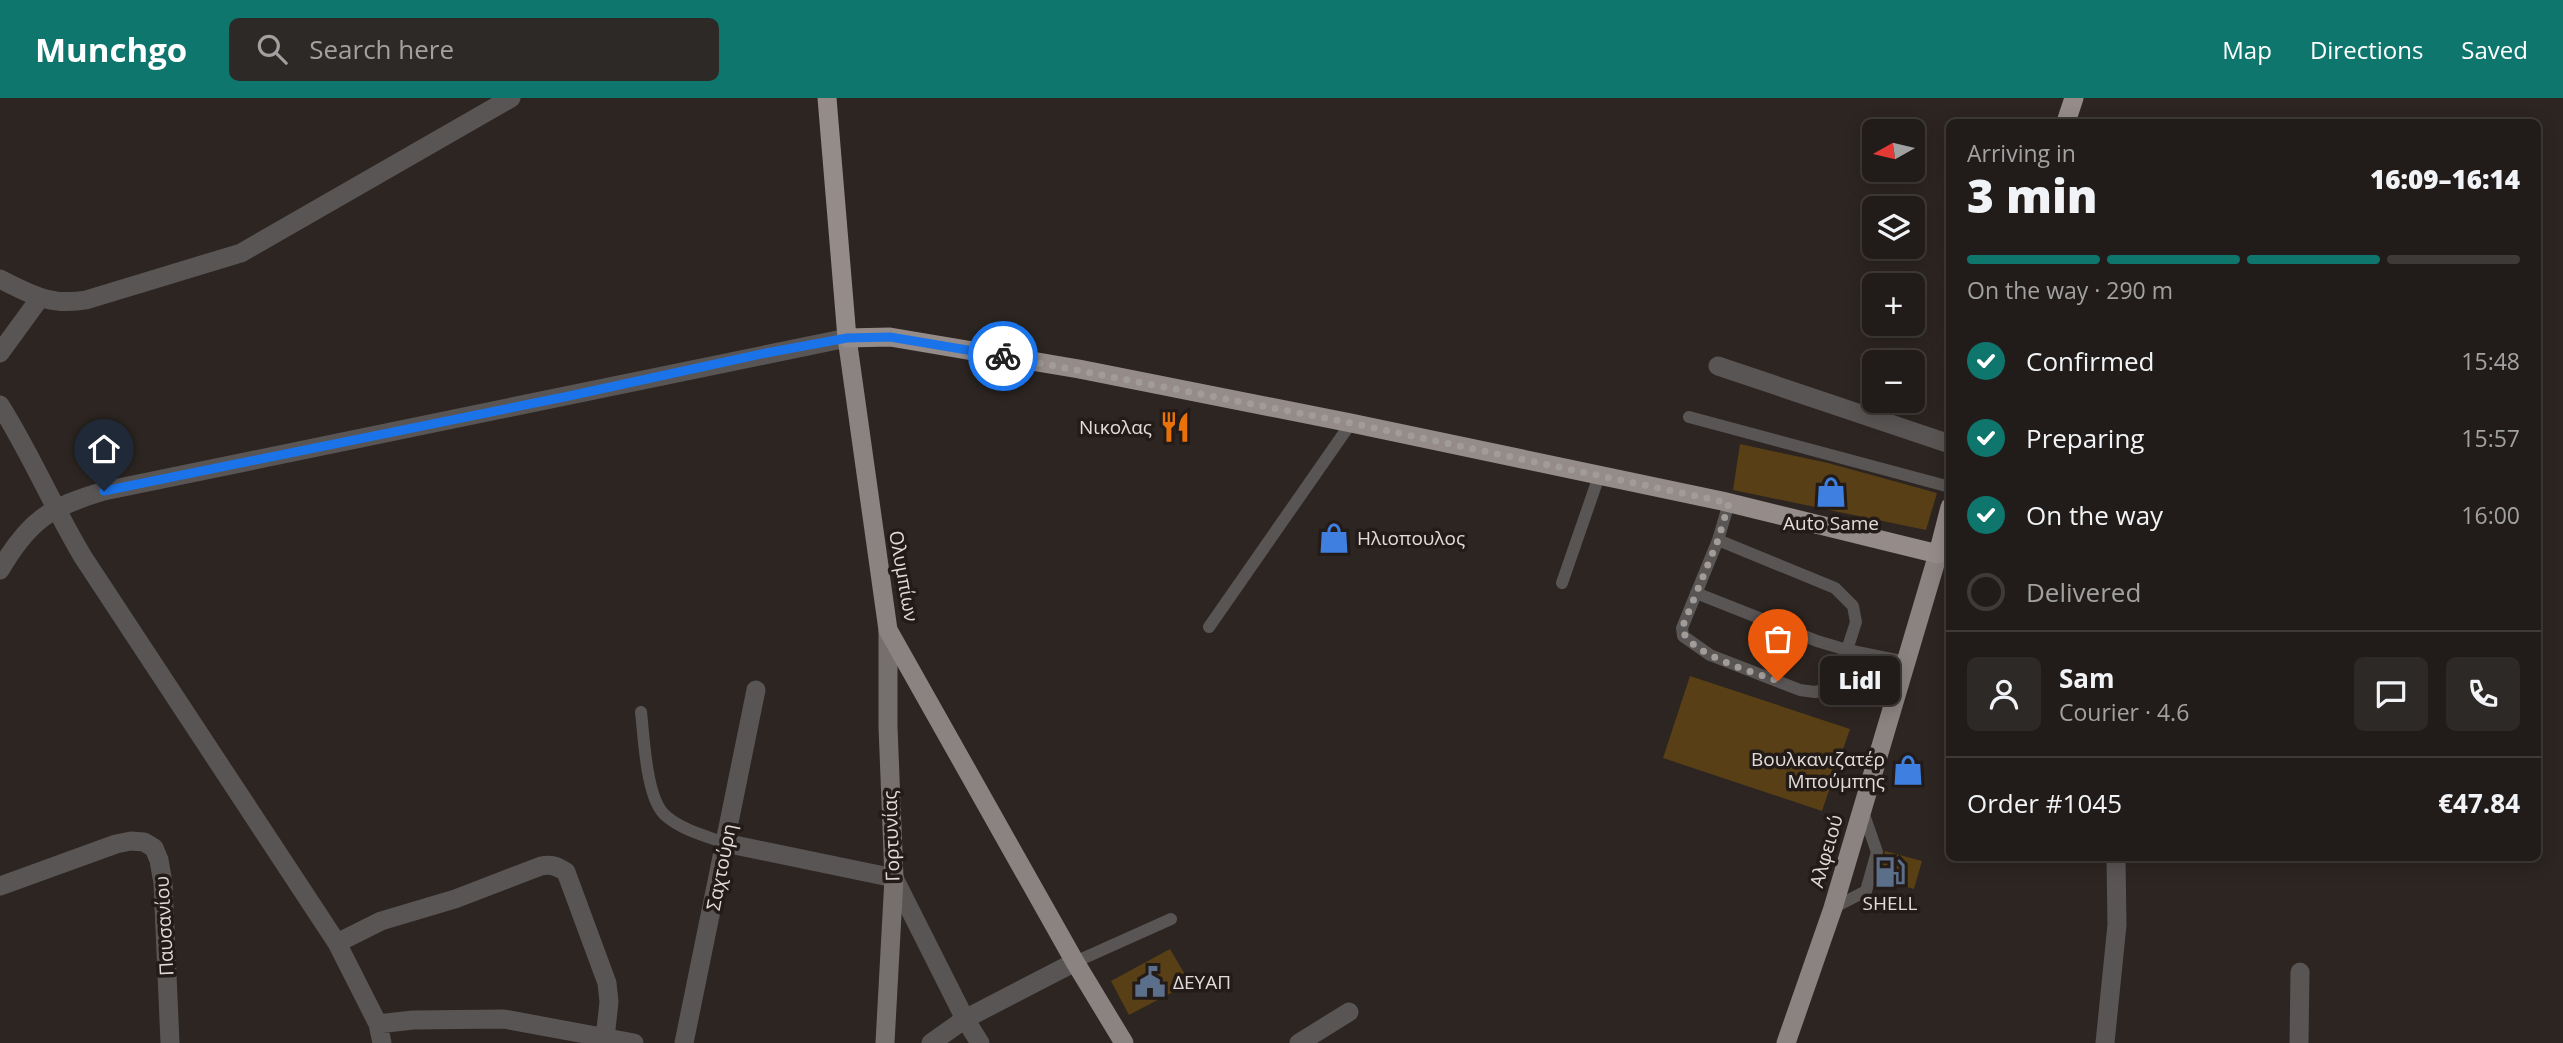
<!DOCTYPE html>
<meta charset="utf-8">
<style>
:root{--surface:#211c19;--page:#2d2926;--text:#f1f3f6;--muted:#a2a1a2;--line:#3e3a38;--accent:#0f766e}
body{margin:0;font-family:"Open Sans",sans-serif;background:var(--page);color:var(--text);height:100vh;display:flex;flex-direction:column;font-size:26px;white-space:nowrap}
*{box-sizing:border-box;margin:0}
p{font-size:23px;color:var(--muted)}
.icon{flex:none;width:38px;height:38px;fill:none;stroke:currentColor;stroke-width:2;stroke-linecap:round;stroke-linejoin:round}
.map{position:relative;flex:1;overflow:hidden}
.sheet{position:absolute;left:1946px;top:21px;width:595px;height:742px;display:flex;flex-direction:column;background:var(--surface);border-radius:10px;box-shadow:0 4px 18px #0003,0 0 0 2px var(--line)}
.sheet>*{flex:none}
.needle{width:46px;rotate:262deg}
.controls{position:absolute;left:1862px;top:21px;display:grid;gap:14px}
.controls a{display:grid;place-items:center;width:63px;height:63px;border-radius:10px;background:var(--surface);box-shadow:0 4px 18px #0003,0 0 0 2px var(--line);font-size:35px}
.pin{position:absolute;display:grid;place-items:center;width:60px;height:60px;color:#fff;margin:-72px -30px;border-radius:50% 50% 50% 0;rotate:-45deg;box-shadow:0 0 7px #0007}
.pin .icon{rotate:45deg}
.courier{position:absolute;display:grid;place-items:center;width:70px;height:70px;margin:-35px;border:5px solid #1a73e8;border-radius:50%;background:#fff;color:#222;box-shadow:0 2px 9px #0007}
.bubble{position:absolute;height:49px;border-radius:10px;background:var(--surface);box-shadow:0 4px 18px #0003,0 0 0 2px var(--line);font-size:23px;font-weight:800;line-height:49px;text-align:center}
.headline em{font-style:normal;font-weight:800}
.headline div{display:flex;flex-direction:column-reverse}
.headline{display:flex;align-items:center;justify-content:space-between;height:119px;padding:0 21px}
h1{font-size:46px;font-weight:800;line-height:52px}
.bar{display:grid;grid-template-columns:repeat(4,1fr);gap:10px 7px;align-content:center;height:84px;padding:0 21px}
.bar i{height:9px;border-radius:5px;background:var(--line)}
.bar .on{background:var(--accent)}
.bar p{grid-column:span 4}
.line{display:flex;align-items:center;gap:18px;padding:0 21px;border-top:2px solid var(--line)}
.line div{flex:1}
.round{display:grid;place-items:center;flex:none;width:74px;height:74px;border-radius:10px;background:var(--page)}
ol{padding:0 21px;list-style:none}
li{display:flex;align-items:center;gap:21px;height:77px}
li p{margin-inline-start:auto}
li .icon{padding:7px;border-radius:50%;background:var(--accent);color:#fff;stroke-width:4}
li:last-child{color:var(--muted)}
li i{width:38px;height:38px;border:4px solid var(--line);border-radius:50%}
header{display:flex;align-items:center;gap:42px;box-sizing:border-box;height:98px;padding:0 35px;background:var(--accent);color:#fff}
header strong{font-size:33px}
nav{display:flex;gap:38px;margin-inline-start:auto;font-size:24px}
.search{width:490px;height:63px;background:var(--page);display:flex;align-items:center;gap:18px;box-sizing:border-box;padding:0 24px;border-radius:10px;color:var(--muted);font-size:26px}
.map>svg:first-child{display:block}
</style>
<header>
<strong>Munchgo</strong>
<div class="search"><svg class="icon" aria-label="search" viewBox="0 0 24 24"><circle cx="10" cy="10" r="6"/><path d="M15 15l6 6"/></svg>Search here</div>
<nav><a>Map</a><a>Directions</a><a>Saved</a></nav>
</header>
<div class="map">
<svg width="2563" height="945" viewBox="0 0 2563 945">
<rect width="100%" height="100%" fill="#2c2521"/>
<!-- building -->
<path fill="#593f15" d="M1740 346 1828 365 1937 395 1926 432 1733 392Z
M1690 578 1850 631 1822 713 1663 660Z
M1885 753 1922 763 1914 791 1878 781Z
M1170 851 1190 885 1129 917 1111 883Z"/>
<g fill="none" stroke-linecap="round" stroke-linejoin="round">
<!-- service -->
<path stroke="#595554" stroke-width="12" d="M1689 319 1950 389
M1718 442 1835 490 1853 508 1856 524 1847 552 1825 592 1815 594 1800 592 1710 557 1683 538 1682 530 1718 442 1729 405
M1562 485 1599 378
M1696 495 1817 543 1847 552 1906 564
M1209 529 1351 325
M641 614C644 639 646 702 666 718 682 732 706 738 725 745
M1833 810 1866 793 1877 754 1862 711
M1075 864 1171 821"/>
<!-- minor -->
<path stroke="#595554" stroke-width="19" d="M0 181C32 197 50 208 86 202L241 155 511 0
M0 255 40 200
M1718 268 1950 346
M0 307C31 356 53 409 83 459L337 845 378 926 382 945
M725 745 894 780 965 921 980 945
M337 845 381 823 455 801 541 768C551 766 557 768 566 774L607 885 609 904 605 940
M378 926 413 922 504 921 634 945
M684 945 756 592
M931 945 965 921 1075 864
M1299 945 1349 914
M2105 945 2117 827 2116 760
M2299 945 2300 874"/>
<!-- tertiary -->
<path stroke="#595554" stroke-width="19" d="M0 472C29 422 50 409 104 393L847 240
M0 788 116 746 131 743 144 744 154 750 159 762 163 785 170 945"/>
<!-- secondary -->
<path stroke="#756f6e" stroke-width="19" d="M885 945 894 780 888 629V532"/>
<!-- primary -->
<path stroke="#8b8381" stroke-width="19" d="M847 240 888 532 1075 864 1124 945
M1786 945 1833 810 1938 456"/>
<!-- trunk -->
<path stroke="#958c8a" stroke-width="19" d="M827 0 847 240 890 239 1079 271 1351 325 1722 403 1938 456 1950 409
M2066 24 2074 0"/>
</g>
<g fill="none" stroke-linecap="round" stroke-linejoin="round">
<!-- done -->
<path stroke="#a29c99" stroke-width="7" stroke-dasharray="0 12.6" d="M1003 258 1351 325 1729 405 1718 442 1682 530C1688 557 1754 574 1778 583"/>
<!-- route -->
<path stroke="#1a73e8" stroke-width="9" d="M104 393 569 298 766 255 847 240 890 239 1003 258"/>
</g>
<!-- icons -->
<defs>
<symbol id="restaurant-bare" viewBox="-9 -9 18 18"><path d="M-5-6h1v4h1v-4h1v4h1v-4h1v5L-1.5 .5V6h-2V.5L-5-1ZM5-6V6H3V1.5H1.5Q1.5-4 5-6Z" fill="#e8710a" stroke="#221b18" stroke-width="2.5" paint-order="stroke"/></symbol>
<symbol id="shop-bare" viewBox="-9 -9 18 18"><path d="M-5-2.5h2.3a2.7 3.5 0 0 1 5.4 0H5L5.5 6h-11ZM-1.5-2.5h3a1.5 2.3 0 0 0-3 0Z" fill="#3f7fe0" stroke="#221b18" stroke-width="2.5" paint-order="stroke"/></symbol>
<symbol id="fuel-bare" viewBox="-9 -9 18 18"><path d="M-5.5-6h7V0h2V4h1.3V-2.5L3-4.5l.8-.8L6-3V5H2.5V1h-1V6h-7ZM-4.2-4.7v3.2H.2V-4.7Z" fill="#5c6f8a" stroke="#221b18" stroke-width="2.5" paint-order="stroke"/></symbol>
<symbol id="civic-bare" viewBox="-9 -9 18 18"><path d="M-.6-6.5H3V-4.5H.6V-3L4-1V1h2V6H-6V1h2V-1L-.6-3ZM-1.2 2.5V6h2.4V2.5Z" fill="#5c6f8a" stroke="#221b18" stroke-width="2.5" paint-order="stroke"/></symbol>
</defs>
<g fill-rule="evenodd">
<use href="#restaurant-bare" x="1153" y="307" width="44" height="44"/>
<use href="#shop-bare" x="1809" y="372" width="44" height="44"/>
<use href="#shop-bare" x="1312" y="418" width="44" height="44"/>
<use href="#shop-bare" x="1886" y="650" width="44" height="44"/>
<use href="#fuel-bare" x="1868" y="752" width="44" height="44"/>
<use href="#civic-bare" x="1128" y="862" width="44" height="44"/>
</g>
<g text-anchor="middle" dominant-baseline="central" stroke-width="7" stroke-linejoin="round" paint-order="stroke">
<!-- poi labels -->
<g font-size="19" fill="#e1dcda" stroke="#221b18" text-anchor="end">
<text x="1152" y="329">Νικολας</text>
<text x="1831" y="425" text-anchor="middle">Auto Same</text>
<text x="1357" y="440" text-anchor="start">Ηλιοπουλος</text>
<text x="1885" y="661">Βουλκανιζατέρ<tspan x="1885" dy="22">Μπούμπης</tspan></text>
<text x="1890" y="805" text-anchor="middle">SHELL</text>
<text x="1173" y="884" text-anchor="start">ΔΕΥΑΠ</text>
</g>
<!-- street labels -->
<g font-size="19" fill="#e1dcda" stroke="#221b18">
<text transform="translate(904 478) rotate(80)">Ολυμπίων</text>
<text transform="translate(891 738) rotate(-92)">Γορτυνίας</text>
<text transform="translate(1826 753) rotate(-74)">Αλφειού</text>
<text transform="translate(721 769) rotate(-79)">Σαχτούρη</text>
<text transform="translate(164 828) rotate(-93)">Παυσανίου</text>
</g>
</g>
</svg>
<div class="controls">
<a><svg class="needle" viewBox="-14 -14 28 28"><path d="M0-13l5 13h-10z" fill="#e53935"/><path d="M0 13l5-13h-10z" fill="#a2a1a2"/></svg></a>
<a><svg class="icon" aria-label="layers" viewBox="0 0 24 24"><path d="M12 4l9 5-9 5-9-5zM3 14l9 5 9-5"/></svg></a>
<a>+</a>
<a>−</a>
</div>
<div class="pin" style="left:1778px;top:583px;background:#ea580c"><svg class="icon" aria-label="bag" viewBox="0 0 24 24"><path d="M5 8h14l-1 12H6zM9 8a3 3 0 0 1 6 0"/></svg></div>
<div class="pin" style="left:104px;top:393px;background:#1f2937"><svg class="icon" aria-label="home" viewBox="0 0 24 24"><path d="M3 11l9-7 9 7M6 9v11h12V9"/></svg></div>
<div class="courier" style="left:1003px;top:258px"><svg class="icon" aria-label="bike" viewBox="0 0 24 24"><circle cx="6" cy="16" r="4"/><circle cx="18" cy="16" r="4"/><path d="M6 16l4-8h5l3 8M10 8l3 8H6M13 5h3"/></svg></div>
<div class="bubble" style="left:1820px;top:558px;width:80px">Lidl</div>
<section class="sheet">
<div class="headline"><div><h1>3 min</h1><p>Arriving in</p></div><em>16:09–16:14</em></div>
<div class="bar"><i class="on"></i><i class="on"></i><i class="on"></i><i></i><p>On the way · 290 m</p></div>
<ol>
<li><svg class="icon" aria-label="check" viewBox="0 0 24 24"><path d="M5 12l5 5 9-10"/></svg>Confirmed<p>15:48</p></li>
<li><svg class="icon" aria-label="check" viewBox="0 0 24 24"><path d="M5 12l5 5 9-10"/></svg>Preparing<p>15:57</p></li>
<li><svg class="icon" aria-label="check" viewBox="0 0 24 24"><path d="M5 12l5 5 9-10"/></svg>On the way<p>16:00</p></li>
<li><i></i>Delivered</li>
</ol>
<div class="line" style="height:126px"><a class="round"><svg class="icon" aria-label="person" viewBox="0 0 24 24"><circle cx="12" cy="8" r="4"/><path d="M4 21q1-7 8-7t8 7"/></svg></a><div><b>Sam</b><p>Courier · 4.6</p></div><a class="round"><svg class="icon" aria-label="chat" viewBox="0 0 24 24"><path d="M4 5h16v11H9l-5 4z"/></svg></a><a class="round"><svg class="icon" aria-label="phone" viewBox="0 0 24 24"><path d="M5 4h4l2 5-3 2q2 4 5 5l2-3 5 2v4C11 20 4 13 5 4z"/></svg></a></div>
<div class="line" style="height:91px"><div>Order #1045</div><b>€47.84</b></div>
</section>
</div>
